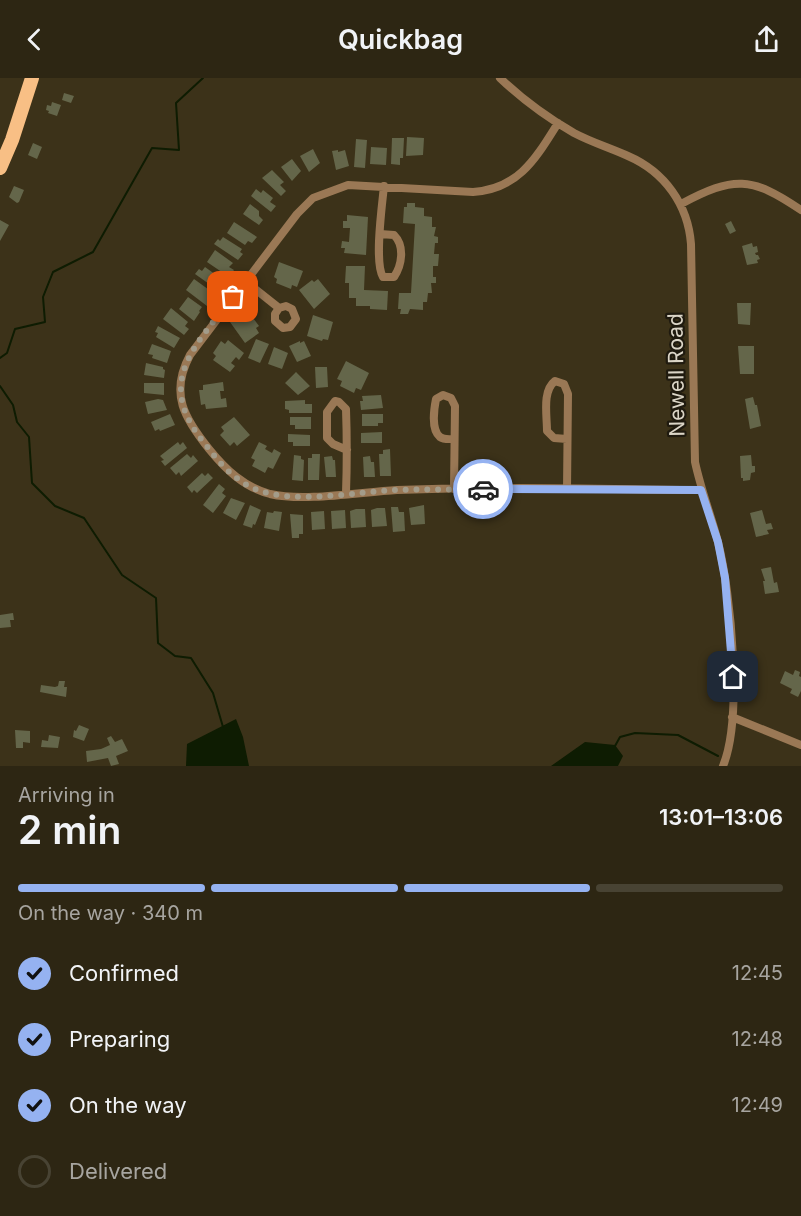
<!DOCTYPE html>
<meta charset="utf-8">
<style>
:root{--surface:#2d2613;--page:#352e1c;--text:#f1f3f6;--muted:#a7a5a0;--line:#484333;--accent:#95b2f1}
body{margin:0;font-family:Inter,sans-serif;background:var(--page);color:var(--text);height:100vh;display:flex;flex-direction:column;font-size:22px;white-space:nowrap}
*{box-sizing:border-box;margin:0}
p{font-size:20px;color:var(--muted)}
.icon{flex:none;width:33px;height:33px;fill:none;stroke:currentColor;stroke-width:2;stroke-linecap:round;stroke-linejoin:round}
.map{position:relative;height:688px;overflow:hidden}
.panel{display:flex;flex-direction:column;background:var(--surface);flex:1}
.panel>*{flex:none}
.pin{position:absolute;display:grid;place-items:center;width:51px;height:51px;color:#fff;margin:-26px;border-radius:12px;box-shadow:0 3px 9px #0006}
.courier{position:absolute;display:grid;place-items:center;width:60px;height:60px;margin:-30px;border:4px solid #95b2f1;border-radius:50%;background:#fff;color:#222;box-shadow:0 2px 8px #0007}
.overview em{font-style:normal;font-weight:600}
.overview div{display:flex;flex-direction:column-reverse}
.overview{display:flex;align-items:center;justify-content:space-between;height:102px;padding:0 18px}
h1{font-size:39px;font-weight:600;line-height:45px}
.bar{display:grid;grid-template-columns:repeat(4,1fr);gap:9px 6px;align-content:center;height:72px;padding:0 18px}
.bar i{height:8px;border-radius:4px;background:var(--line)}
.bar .current{background:var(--accent)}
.bar p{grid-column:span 4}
ol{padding:0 18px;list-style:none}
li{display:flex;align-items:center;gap:18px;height:66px}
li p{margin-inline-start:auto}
li .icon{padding:6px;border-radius:50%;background:var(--accent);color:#111;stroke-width:4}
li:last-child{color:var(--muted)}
li i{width:33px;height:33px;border:3px solid var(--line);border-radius:50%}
header{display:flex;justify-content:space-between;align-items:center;height:78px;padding:0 18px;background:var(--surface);font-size:27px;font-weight:600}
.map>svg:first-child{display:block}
</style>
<header><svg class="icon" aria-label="back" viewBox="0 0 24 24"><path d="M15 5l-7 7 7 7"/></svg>Quickbag<svg class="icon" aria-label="share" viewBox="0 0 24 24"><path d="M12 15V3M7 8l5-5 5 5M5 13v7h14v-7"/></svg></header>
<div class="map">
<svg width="801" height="688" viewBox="0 0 801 688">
<rect width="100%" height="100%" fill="#3c3219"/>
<!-- water -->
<path fill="#0e1c02" d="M236 641 243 659 249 688H186L187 666Z
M585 664 615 667 623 678 618 688H551Z"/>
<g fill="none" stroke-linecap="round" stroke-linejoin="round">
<!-- stream -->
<path stroke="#0e1c02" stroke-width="2" d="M0 280 7 275 15 251 45 244 43 219 53 194 93 174 152 70 179 72 176 25 203 0
M0 308 13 327 17 344 29 359 32 405 55 428 84 440 122 497 156 520 158 565 175 578 191 580 213 615 223 649
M615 668 620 659 635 655 678 657 718 678"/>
</g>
<!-- building -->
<path fill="#64664a" d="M64 15 74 18 71 25 62 22Z
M52 24 61 27 57 38 48 35 49 33 46 32 47 27 51 28Z
M407 59 424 60 423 77 406 78Z
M392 60H404L403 80H400V87L391 86Z
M356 61 367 62 365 90 354 89Z
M33 65 42 69 37 81 28 77Z
M371 69 387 70 386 87 370 86Z
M313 71 320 85 309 94 300 78Z
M338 72V74L345 72 349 88 336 92 332 73Z
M292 81 301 93 292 103 281 89Z
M272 92 284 104 280 107 286 113 281 118 262 100Z
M14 108 24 112 19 124 17 125 9 119Z
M256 111 261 115 263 112 273 120 270 124 276 128 271 134 251 118Z
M407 125H415V129L424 130V138L432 139V149H436L434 158 438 159V165H435L434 176H439L438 188H433V199H436V205H431L432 215H428L427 224H423V232L410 231 408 236H400L401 231H398L399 215H411L415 146 403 145 404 129H407Z
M250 126 259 133V138L263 142 259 147 243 136Z
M347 137 368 139 366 177 344 175 345 170H341L342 163 349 164 350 150H343V143H347Z
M0 142 9 147 0 163Z
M731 143 736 153 730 156 725 146Z
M234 144 257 159 252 165 248 163 245 167 227 155Z
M223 159 242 171 240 174 243 176 238 182 214 166 218 161 220 163Z
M752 165 753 169 757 168 758 174 755 175 756 177H758L760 181 757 182 758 185 747 187 742 168Z
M215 172 233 185 229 189 234 192 229 199 207 184Z
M279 184 303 193 297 209 292 207 291 211 276 205 277 201 274 199Z
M346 188H365L364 212 388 213 387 232 370 231V228H356V220H349V205H345Z
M205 189 223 202 221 205 223 207 219 213 195 196 199 191 202 193Z
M194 201 212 214 208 218 212 221 207 228 186 212Z
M318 201 330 216 314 231 299 212 312 202 314 204Z
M188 219 202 229 199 233 200 234 194 243 179 231Z
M737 225H751L750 247 738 246Z
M171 230 188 244 185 248 189 251 184 257 163 241Z
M244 234 247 238 250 236 259 248 256 250 259 255 245 265 230 244Z
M313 237 333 244 328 262 323 261 322 263 307 258Z
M158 248 180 260 174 270 156 259 158 255 155 254Z
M256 261 269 266 260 285 248 280Z
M228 262 244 275 239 282 236 279 231 285 235 288 230 294 213 282 216 278 213 275 221 263 225 266Z
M300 263V265L304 263 311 278 297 284 289 268Z
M152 266 171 273 167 285 152 280 153 277 148 276Z
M738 268H754V296H740Z
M274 269 288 275 282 291 268 286Z
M346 283 369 295 361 312 356 310 354 315 340 308 342 303 337 301Z
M146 285 163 289V291L165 292 164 300 144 297Z
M315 289H327L328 309 316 310Z
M296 294 310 308 298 317 285 305Z
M223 304 224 313H220L221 321 226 320 227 329 206 331 205 326 201 327 199 312H203V307Z
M144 305H164V317L144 315Z
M381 317 383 330 361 332 360 323H363L362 318Z
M753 319 755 327H757L761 348 750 351 745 321Z
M158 321 163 322 167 332 148 336 145 324Z
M305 322V326H312V335H289V332L285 331V323Z
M170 336 175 347 160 353 159 351 155 353 151 344Z
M362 336H383V345H378V348H362Z
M234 339 250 357 237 368 234 364 230 368 220 357 224 353 221 349Z
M290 339H311V351H295V347H290Z
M382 354V365H361V355Z
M288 356 310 357V368H293V364H288Z
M178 364 180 367 183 364 187 370 165 388 161 383 164 382 160 378Z
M259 364 267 368 265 371 272 375 274 371 281 375 273 391 268 389 265 395 252 388 255 382 251 380Z
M390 371 391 398H380L379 376H383V372Z
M187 376 191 380 193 377 198 383 181 398 179 394 176 397 170 390Z
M312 376H320L319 402H308V380H312Z
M294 377 301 378V381L304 382 303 403 292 402Z
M751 377 752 388H755V394L751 395 750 402 743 403V400H741L740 378Z
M332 378 333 382H335L336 399H326L324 379Z
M370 378 371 384H374L375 399H364L363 379Z
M202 395 205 398 208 395 213 400 197 415 194 412 192 415 187 409Z
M219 406 225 411 222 415 226 418 213 435 203 427Z
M231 420 245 425 236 442 223 435Z
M250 427 261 432 255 447 253 446 252 450 243 447Z
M424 427 425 446 411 447 409 430Z
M391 429H398L399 434H404L405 453 393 454Z
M377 430H385L387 448 372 449 371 432Z
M356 431H365L366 449 351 450 350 433Z
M345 432 346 450 332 451 331 433Z
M762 432 766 446 771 445 773 451 767 452 769 456 756 459 750 435Z
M274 433 282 434 279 453 264 450 267 434 273 435Z
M324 433 325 451 312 452 311 434Z
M290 436 303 437V456H299V460H292Z
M771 489 774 505 777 504 779 514 765 516 763 503H765L761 491Z
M13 535 14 542H10L11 549 0 550V537Z
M795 592 800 594 799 598 801 599V613L798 619 790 615 792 611 780 605 785 593 793 597Z
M59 603H65L64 609H67L66 619 40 614 41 607 55 609 58 608Z
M79 647 89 651 84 663 73 659 74 652 76 653Z
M15 652 30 653V665L23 664V670H16Z
M49 657 60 659 58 670 41 669 42 662 48 663Z
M111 658 115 664 122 661 128 673 116 678 119 686 111 688 108 680 87 684 86 673 101 671 110 667 107 660Z"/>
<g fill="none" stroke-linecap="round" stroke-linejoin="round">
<!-- minor -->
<path stroke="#9a7855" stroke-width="8" d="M500 0C521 20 548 40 574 55 591 64 610 70 628 78 665 94 688 127 691 166L695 384C701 412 711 437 718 464 731 515 743 640 723 688
M558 45C536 80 519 111 473 114L348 107 313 120 297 136 190 277C169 316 185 341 209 371 226 392 244 409 270 416 305 424 360 414 397 412 498 408 600 411 701 412
M681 126C734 98 751 98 801 132
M380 156 394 157C405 168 402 187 394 199H383C374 185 382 128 384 108
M245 203 279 230 286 228 292 231 296 241 290 249 283 250 275 243V236L279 230
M454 411 455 328 451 320 443 317 436 321C434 331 431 352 440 359 444 362 450 361 454 361
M567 411 568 316 564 306 555 303C542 313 547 337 547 353L554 360 567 361
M346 415C347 387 347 359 346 331L339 324 335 323 327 334V360L333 366 347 372
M732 639 801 667"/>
<!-- primary -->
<path stroke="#f8bf85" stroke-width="14" d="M0 90 12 62 32 0"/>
</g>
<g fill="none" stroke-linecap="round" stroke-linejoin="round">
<!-- done -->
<path stroke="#a39c8a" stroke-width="6" stroke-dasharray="0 10.8" d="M233 219C196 267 155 303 202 362 217 382 232 401 255 411 294 427 354 414 396 412 425 411 454 412 483 411"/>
<!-- route -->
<path stroke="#95b2f1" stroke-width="8" d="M483 411 701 412 718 464 725 500 733 599"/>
</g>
<g text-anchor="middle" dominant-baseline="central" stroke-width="4.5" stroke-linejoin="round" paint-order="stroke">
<!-- street labels -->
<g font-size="21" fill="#dbd5c7" stroke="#1f1a0f">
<text transform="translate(676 297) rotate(-91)">Newell Road</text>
</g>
</g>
</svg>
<div class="pin" style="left:233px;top:219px;background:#ea580c"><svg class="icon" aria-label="bag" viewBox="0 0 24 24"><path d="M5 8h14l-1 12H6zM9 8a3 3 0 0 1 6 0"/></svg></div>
<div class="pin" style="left:733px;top:599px;background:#1f2937"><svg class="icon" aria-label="home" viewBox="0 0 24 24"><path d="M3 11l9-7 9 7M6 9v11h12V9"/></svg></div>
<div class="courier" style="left:483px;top:411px"><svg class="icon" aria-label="car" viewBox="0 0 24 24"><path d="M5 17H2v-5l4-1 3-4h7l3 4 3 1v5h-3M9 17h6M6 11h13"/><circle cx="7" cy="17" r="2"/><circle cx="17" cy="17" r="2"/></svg></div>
</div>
<section class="panel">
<div class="overview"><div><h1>2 min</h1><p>Arriving in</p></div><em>13:01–13:06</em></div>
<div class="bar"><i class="current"></i><i class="current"></i><i class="current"></i><i></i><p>On the way · 340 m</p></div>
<ol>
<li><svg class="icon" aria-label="check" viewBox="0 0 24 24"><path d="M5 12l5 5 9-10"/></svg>Confirmed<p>12:45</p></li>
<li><svg class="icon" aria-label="check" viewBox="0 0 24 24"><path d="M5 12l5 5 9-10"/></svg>Preparing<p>12:48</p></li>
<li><svg class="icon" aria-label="check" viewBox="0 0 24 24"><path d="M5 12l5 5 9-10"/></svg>On the way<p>12:49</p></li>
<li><i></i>Delivered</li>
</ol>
</section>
